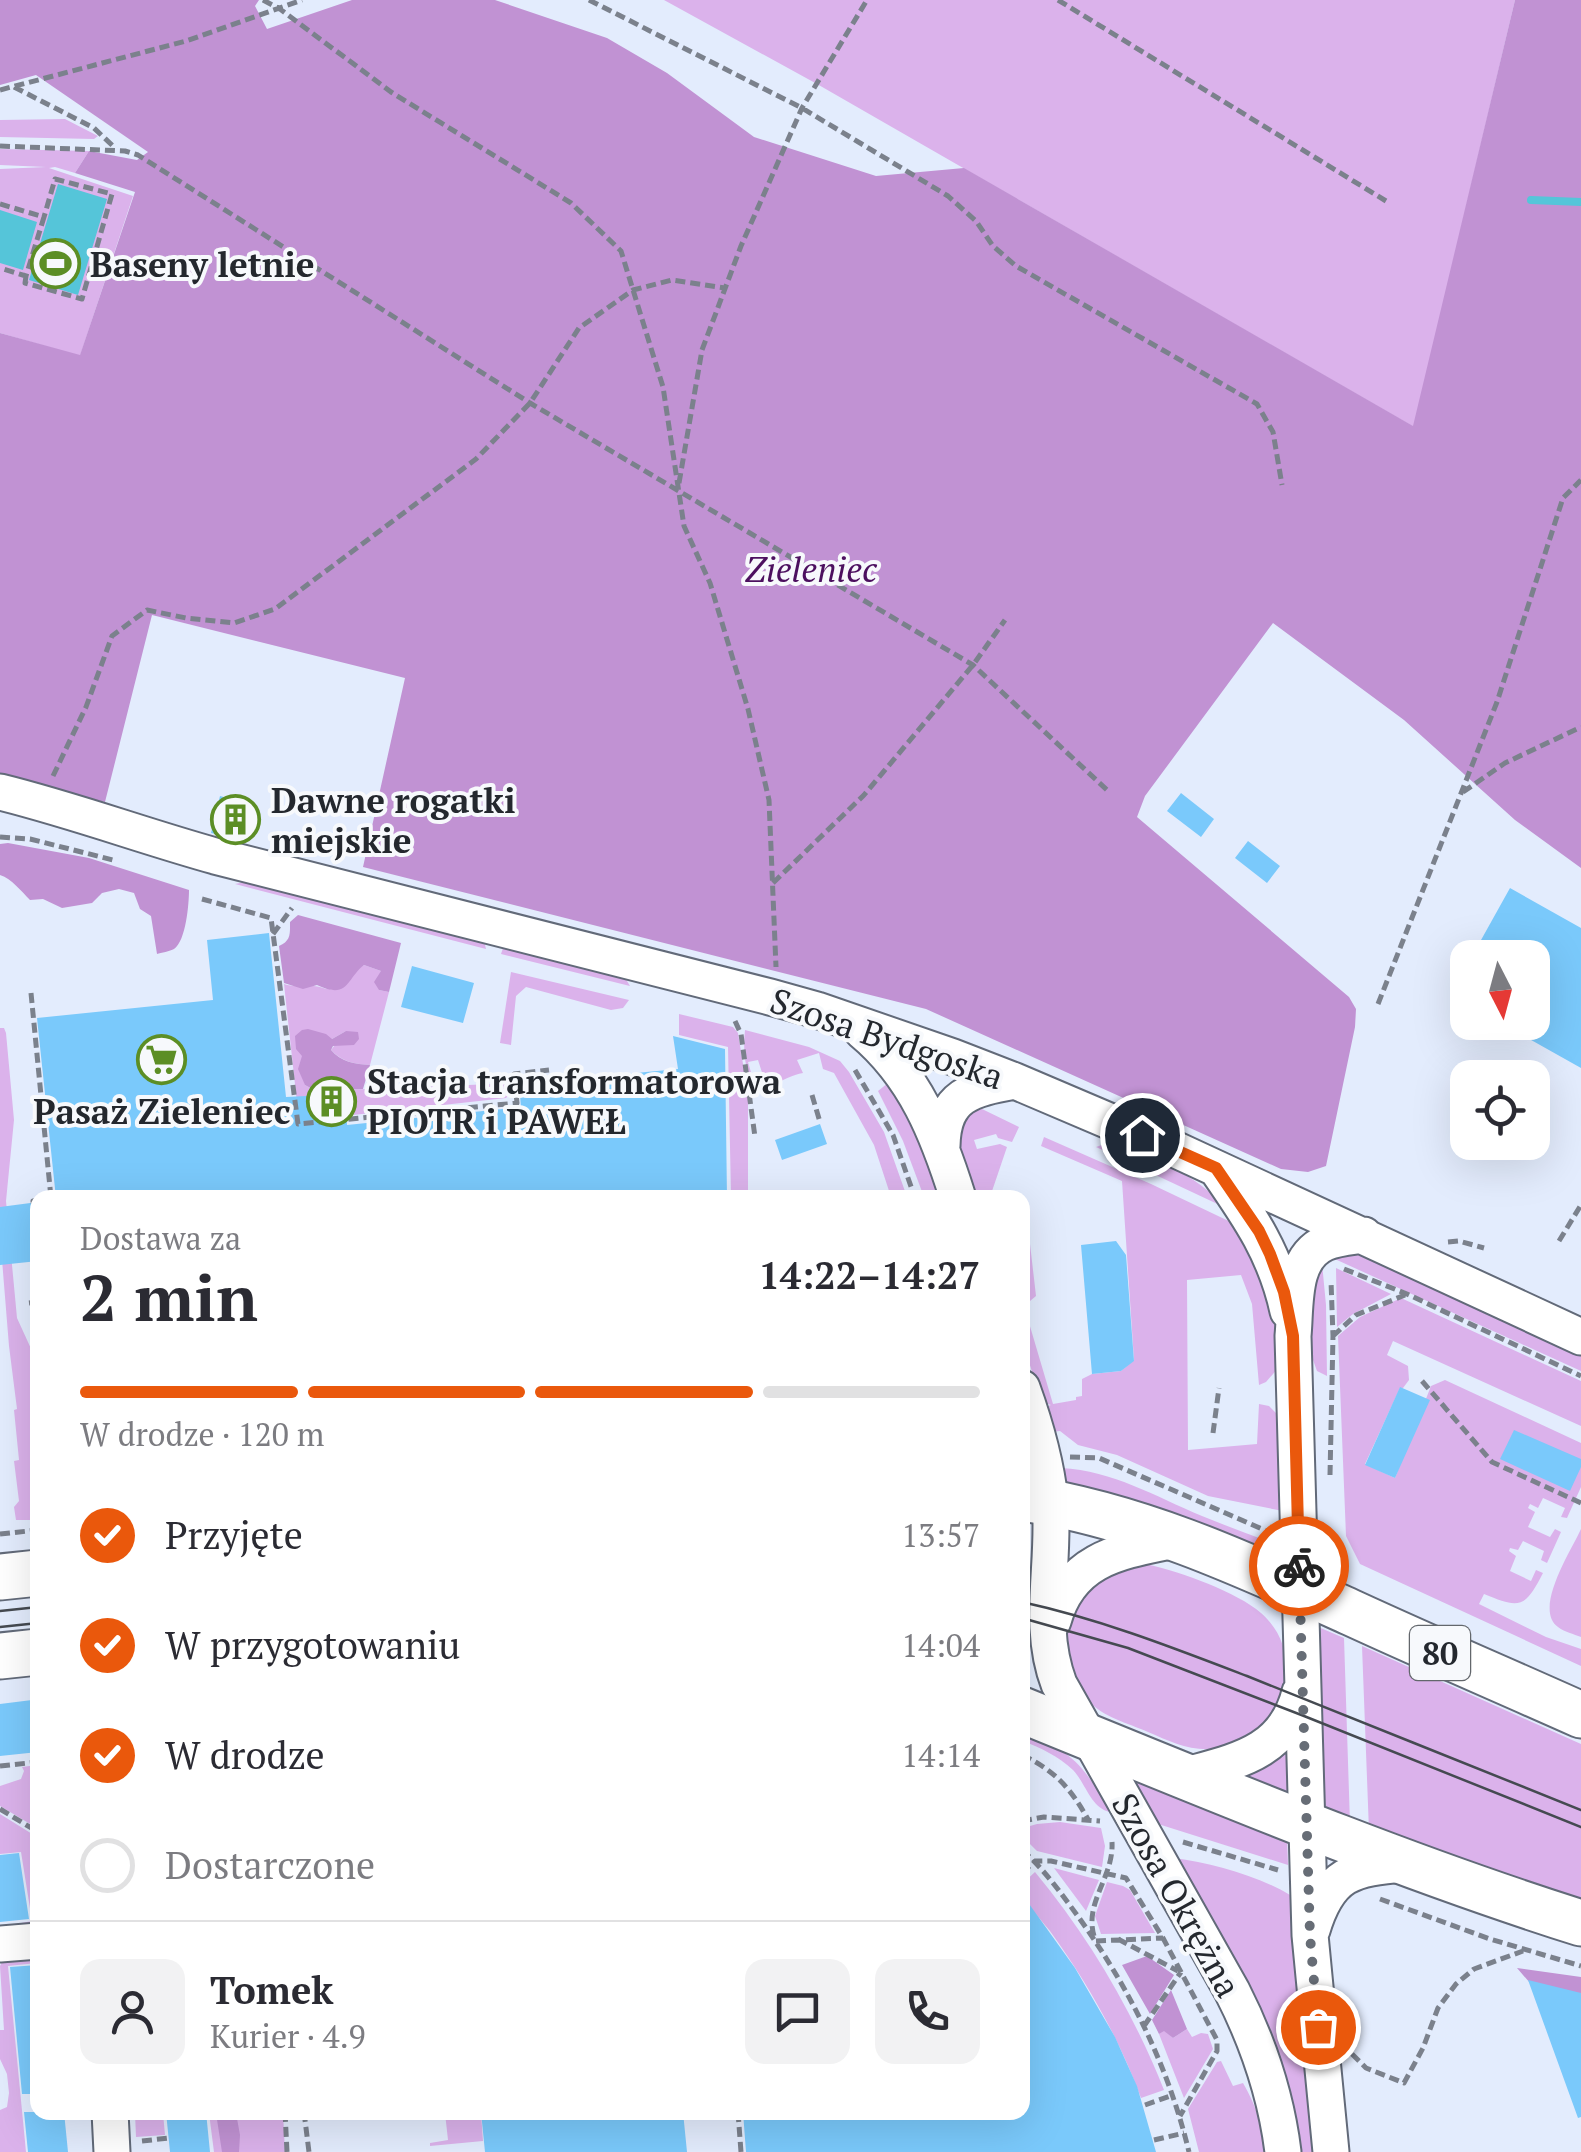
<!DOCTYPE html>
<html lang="pl">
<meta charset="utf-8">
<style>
:root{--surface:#fff;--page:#f2f2f3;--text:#2b2b33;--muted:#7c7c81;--line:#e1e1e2;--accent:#ea580c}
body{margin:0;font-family:"PT Serif",serif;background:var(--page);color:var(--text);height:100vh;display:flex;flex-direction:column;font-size:38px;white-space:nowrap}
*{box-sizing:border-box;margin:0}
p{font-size:32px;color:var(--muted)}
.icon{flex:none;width:55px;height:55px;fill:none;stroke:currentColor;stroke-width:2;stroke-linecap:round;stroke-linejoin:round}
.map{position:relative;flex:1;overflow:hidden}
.sheet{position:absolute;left:30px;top:1190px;width:1000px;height:930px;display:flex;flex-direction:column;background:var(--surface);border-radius:20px;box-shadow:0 10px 40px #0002}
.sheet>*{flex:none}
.needle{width:65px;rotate:174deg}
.tools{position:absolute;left:1450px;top:940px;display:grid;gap:20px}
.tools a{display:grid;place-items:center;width:100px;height:100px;border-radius:20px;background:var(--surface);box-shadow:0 10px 40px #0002;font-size:50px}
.pin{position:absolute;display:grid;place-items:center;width:85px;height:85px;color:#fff;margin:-42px;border:5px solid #fff;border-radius:50%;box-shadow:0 2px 10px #0007}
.courier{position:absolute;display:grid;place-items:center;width:100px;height:100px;margin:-50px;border:8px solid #ea580c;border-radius:50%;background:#fff;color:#222;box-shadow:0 2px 12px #0007}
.head em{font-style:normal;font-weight:800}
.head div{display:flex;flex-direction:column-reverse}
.head{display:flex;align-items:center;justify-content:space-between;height:170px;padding:0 50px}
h1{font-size:65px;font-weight:800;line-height:75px}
.bar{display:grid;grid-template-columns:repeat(4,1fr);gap:15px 10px;align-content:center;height:120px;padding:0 50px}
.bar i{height:12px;border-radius:8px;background:var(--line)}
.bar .current{background:var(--accent)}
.bar p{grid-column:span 4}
.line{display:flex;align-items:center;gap:25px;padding:0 50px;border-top:2px solid var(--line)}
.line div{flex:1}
.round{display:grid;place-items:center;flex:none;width:105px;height:105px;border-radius:20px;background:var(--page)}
ol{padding:0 50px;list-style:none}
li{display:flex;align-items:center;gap:30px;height:110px}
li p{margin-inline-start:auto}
li .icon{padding:10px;border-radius:50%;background:var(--accent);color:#fff;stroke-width:4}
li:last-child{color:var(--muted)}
li i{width:55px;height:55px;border:5px solid var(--line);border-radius:50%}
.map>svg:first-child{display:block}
</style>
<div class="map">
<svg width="1581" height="2152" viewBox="0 0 1581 2152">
<rect width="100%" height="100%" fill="#e3ecfd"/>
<!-- green -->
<path fill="#dbb2eb" d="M664 0H1515L1414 427 817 84Z
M65 119 98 136 94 139 0 137V120Z
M0 149 89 151 75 173 55 167 49 168 133 196 80 356 0 333V169L46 167 0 165Z
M254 880 484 941 486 949 235 884Z
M504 945 624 976 630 986 501 954Z
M364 965 381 971 379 990 389 992 370 1065C355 1064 342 1062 331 1050L346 1031 302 1056 305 1085 316 1091 493 1084 495 1076 510 1077 511 1093 506 1098 299 1121 284 984C298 989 312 982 326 989Z
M511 972 629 1000 623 1008 611 1010 526 987 516 996 511 1045 500 1043Z
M679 1014 733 1027 738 1033 748 1095V1197H731L728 1047 679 1035Z
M0 1028H4L6 1033 14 1120 6 1201 17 1318 38 1364 37 1430 34 1431 38 1449 37 1520H16L14 1507 19 1501 14 1461 19 1460 14 1410 17 1409 9 1346 0 1235Z
M745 1030 809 1047 840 1061 849 1072 884 1132 907 1197H891L874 1145 834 1073 823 1069 819 1053 797 1060 803 1073C793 1074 781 1082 770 1085L765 1082 758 1060 748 1062 755 1086C744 1072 743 1048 745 1030Z
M888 1083 914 1127 943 1197H924L903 1141 878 1091Z
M982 1109 1019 1127 1012 1142 998 1138 996 1134 974 1140 977 1149 1000 1144 1007 1147 990 1197H972L955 1147V1122L971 1111Z
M1044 1137 1151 1184 1237 1225 1263 1268 1278 1323 1279 1367 1266 1382 1259 1385 1252 1304 1241 1275 1187 1280 1188 1450 1257 1444 1259 1404 1269 1406 1281 1418 1283 1511 1208 1496 1117 1455 1078 1445 1060 1431 1051 1432 1045 1407 1051 1405 1042 1402 1023 1344 1022 1245 1030 1244 1036 1296 1024 1306 1053 1404 1076 1400V1397L1082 1396V1379L1092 1374 1121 1371 1134 1360 1122 1181 1041 1146Z
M1113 1141C1156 1159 1194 1173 1226 1208L1096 1147Z
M1352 1250 1581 1350V1371L1326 1255Z
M1322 1263 1326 1305 1327 1376 1317 1371 1308 1346 1310 1272Z
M1336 1268 1391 1294 1353 1314 1337 1327Z
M1401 1298 1581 1381V1426L1393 1341 1387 1355 1408 1366 1409 1380 1403 1388H1400L1365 1464 1395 1478 1431 1386 1445 1380 1581 1443V1487L1567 1518 1561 1517 1565 1508 1543 1498 1538 1508 1530 1504 1528 1508 1535 1512 1528 1527 1550 1537 1555 1529 1561 1532 1547 1563 1541 1560 1544 1551 1523 1541 1518 1550 1510 1548 1509 1551 1516 1556 1510 1571 1531 1581 1536 1570 1543 1573C1525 1608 1520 1609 1484 1594L1479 1604 1546 1637 1581 1649V1666L1360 1564 1346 1536 1338 1336 1360 1317Z
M1061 1468C1114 1471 1154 1496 1202 1516 1229 1527 1256 1537 1284 1547L1285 1565 1065 1488Z
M1581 1529V1637C1574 1634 1564 1632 1558 1627 1533 1609 1571 1551 1581 1529Z
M1150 1565C1181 1572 1237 1592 1261 1613 1313 1658 1279 1743 1213 1749 1189 1751 1169 1741 1148 1732 1128 1723 1102 1717 1088 1700 1061 1670 1058 1619 1087 1589 1092 1584 1100 1580 1106 1577 1113 1574 1120 1568 1127 1566 1133 1564 1143 1565 1150 1565Z
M1316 1626 1344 1638 1350 1824 1321 1813Z
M1362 1646 1581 1744V1908L1369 1831Z
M1022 1731C1073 1752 1084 1765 1110 1812 1091 1808 1086 1784 1073 1770 1058 1756 1041 1748 1023 1741Z
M1289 1742 1290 1801 1231 1776Z
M37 1765H38L37 1828 0 1806V1786L21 1779 24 1771 22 1767Z
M1130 1775 1287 1838 1288 1865 1155 1823Z
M0 1814 37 1837V1931L6 1932 5 1926 32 1921 21 1852 0 1854Z
M1060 1822 1101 1828 1105 1846 1102 1867 1037 1851 1023 1837V1828L1037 1824Z
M1174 1858C1211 1863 1259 1876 1290 1895L1314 2152H1300L1296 2119 1285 2074 1274 2040 1213 1918Z
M1054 1868 1099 1880 1086 1911Z
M1035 1872C1089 1937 1133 2012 1164 2090L1141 2098C1119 2038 1087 1982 1050 1931 1039 1917 1023 1902 1022 1884Z
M1107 1882 1123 1886 1130 1890 1155 1933 1101 1934 1095 1916Z
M37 1956V1963L8 1966 26 2152H0V2110L7 2107 9 2093 7 2074 0 2059V2030H4L0 1966 3 1960Z
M1187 2029 1192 2037 1201 2033 1208 2034 1213 2049 1184 2098 1159 2034 1164 2030 1173 2038Z
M1221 2061 1233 2086 1243 2083C1257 2107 1261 2124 1266 2152H1199L1188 2109 1217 2062Z
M135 2113H163L165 2135 136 2137Z
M209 2113H283L285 2152H214Z
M445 2113H481L483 2141 430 2146V2143L448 2140Z"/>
<!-- forest -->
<path fill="#c192d3" d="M0 0H259L255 6 267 29 352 0H495L607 38 667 73 754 137 876 176 964 168 1413 426 1515 0H1581V868L1515 820 1404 720 1273 623 1145 796 1137 817 1349 997 1356 1009 1355 1027 1326 1166 1308 1172 1281 1169 926 1009 363 867 405 678 152 615 105 802 0 777V333L80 355 135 192 75 173 89 151 137 160 148 152 36 75 0 85Z
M8 843 89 858 189 890C189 904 186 941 174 949 170 951 161 953 157 954L151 916 140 909 134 893 119 889 102 893 92 903 62 908 43 899 30 900C21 891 12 879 0 875V844Z
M298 915 401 943 389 992 379 990 374 982 381 971 364 965C346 979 349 1000 317 985L303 989 284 983 279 946C291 941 290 934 290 922Z
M308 1029 326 1034 332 1039 346 1031 358 1032 359 1039 354 1045 333 1046 331 1050C341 1062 355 1064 370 1065L363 1089 316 1091 305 1085 298 1069 302 1056 296 1049 295 1036 302 1030Z
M1147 1956 1174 1975 1150 2014 1122 1965Z
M1517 1968 1581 1977V2042Z
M1171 1990 1187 2029 1173 2038 1164 2031 1159 2034 1152 2020Z
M216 2113H236L240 2135 239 2152H222Z"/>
<!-- water -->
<path fill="#55c5d9" d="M58 184 107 199 78 295 29 280Z
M0 210 37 222 23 270 0 263Z"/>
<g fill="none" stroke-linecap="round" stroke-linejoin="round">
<!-- stream -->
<path stroke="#55c5d9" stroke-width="8" d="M1531 200 1581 202"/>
</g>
<!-- building -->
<path fill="#7ac9fb" d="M1181 793 1214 819 1201 837 1167 811Z
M220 796 245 803 243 810 260 815 254 837 238 832 236 839 211 833Z
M1248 841 1280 866 1267 883 1235 858Z
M1510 888 1581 928V1068L1499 1022H1532V958H1471Z
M269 933 286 1097 346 1094 347 1125 521 1107 519 1084 678 1069 673 1036 725 1049 727 1198H56L37 1018 213 1000 207 940Z
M412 966 474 983 463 1023 401 1007Z
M820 1124 827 1144 782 1160 775 1140Z
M38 1202V1261L0 1265V1207Z
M1116 1241 1126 1255 1134 1361 1121 1371 1092 1374 1081 1245Z
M1400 1387 1430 1400 1395 1478 1365 1465Z
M1514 1430 1581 1459V1467L1570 1491 1500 1459Z
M32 1700 38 1752 0 1756V1704Z
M19 1853 29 1919 0 1922V1855Z
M1022 1894 1075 1968 1115 2037 1137 2086 1156 2152H746L743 2112H1022Z
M38 1965V2094H22L10 1967Z
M1528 1980 1581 1993V2117L1578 2118Z
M24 2112H64L68 2152H28Z
M166 2112H206L210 2152H170Z
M481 2112H683L687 2152H485Z"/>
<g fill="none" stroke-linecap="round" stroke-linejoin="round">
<defs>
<path id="minor" d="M0 792C73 810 143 836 215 856L770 997 817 1010 953 1057 1015 1081 1170 1147 1581 1337
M862 1031C915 1075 938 1134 958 1198
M942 1146C943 1095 971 1089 1015 1081
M1218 1171C1250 1217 1276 1255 1288 1311
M1022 1388C1035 1424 1046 1462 1050 1500 1056 1562 1036 1624 1059 1684L1232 1991C1258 2042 1276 2095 1283 2152
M1053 1621C1071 1556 1123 1551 1180 1539
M1183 1776C1237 1761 1285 1753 1300 1692
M1312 1930C1329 1873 1352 1868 1406 1864
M0 1944 38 1941
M110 2112 112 2152
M1331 2152 1310 1935 1293 1336C1296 1305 1291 1258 1325 1243 1336 1238 1351 1237 1364 1235"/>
<path id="major" d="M1022 1498C1138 1515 1246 1565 1352 1613 1428 1648 1505 1681 1581 1715
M0 1577 38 1573
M0 1656 38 1652
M1022 1710C1207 1785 1391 1863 1581 1923"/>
</defs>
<!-- minor casing -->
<use href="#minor" stroke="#626a79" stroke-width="39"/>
<!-- major casing -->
<use href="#major" stroke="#626a79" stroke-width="49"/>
<!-- path -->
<path stroke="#7b818c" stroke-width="5" stroke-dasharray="10 5" stroke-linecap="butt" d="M263 0 280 9 391 92 571 203 621 251 663 387 684 526 710 583 748 709 769 800 776 967
M589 0 802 108 948 196 976 221 993 246 1016 266 1257 404 1273 432 1282 485
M1058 0 1386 201
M14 87 94 128 115 148
M0 90 186 41 302 0
M0 146 125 151 138 155 530 403 973 665 1107 790
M0 204 44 217 26 276 0 268
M26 276 25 283 82 299 112 194 55 179 44 217
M679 483 702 350 741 246 802 108 867 0
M53 776 86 707 112 636 147 610 186 618 234 623 275 609 476 459 530 403 579 328 633 290 672 280 725 288
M1463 792 1505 763 1581 727
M0 837 30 839 117 861
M773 883 864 795 973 665 1005 620
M202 899 271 918 298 1124 517 1103 514 1074 549 1070
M273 934 292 908
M31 993 51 1198
M1378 1004 1497 702 1563 498 1581 480
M735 1021 741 1034 755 1137
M855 1070 893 1135 915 1198
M812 1095 820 1122
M38 1200 33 1201 38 1239
M1559 1241 1581 1205
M1448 1242 1459 1241 1484 1248
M1344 1269 1407 1294 1581 1376
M29 1303 38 1302
M1333 1336 1356 1315 1405 1295
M1422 1381 1492 1462 1581 1503
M38 1432V1444
M1213 1433 1219 1388
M1070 1457 1099 1458 1269 1532
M1330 1475 1333 1336 1331 1281
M0 1534 38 1530
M1022 1755C1056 1771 1071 1789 1089 1821
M0 1766 38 1762
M0 1809 38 1832
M1022 1821 1044 1817 1100 1821
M1183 1842 1278 1870
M1022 1850C1044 1869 1060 1892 1077 1915 1129 1987 1168 2065 1189 2152
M1022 1873 1035 1861H1051L1126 1878 1163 1938 1217 2040V2051L1180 2116
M1380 1899 1490 1939 1581 1966
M1094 1936C1084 1902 1114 1877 1112 1842
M1118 1939 1178 1971
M1096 1941 1163 1938
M1144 2026 1181 1972
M1352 2054 1366 2068 1404 2083 1423 2048 1438 2008 1456 1984 1474 1969 1523 1951
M1145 2105 1173 2095
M285 2112 287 2152
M304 2112 309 2152
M738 2112 741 2152
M1154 2140 1184 2133
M142 2141 169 2138"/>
<!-- minor -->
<use href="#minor" stroke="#fff" stroke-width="35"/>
<!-- major -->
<use href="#major" stroke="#fff" stroke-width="45"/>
<!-- tram -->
<path stroke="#454a51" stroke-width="2.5" d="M1022 1602C1100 1619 1174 1648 1247 1676 1359 1720 1469 1766 1581 1810
M0 1611 38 1607
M1022 1618 1128 1648 1304 1716 1581 1827
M0 1627 38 1623"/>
</g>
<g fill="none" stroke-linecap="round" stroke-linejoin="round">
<!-- done -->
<path stroke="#676d76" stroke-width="10" stroke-dasharray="0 18" d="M1299 1566 1310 1936 1318 2027"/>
<!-- route -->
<path stroke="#ea580c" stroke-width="12" d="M1142 1135 1216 1168 1259 1231 1270 1254 1284 1292 1293 1336 1299 1566"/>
</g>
<!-- icons -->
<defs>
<symbol id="stadium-ring" viewBox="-11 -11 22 22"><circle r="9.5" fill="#f7f9fc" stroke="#5c8e25" stroke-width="1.5"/><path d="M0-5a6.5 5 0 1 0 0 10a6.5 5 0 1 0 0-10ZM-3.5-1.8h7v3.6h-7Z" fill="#5c8e25"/></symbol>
<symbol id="building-ring" viewBox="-11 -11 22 22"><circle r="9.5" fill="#f7f9fc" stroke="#5c8e25" stroke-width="1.5"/><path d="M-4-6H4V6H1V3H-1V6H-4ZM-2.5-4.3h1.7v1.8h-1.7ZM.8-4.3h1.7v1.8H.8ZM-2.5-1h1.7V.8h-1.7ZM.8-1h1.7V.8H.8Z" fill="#5c8e25"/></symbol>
<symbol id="supermarket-ring" viewBox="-11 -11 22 22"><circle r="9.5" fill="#f7f9fc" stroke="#5c8e25" stroke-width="1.5"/><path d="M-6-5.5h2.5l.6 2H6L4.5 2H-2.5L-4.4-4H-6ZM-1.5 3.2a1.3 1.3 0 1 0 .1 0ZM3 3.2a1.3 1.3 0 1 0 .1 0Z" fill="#5c8e25"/></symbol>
</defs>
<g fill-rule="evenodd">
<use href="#stadium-ring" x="28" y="236" width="55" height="55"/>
<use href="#building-ring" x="208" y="792" width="55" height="55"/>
<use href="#supermarket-ring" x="134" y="1032" width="55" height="55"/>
<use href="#building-ring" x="304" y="1074" width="55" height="55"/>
</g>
<g text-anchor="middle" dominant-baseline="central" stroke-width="8" stroke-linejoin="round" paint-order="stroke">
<!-- shield labels -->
<rect fill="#f7f9fc" stroke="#63676c" stroke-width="2.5" x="1410" y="1626" width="60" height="54" rx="8"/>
<g font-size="32" font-weight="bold" fill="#24282e">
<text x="1440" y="1653">80</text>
</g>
<!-- poi labels -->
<g font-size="35" font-weight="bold" fill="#24282e" stroke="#f7f9fc" text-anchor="start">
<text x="90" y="264">Baseny letnie</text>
<text x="271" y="800">Dawne rogatki<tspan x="271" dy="40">miejskie</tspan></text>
<text x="367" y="1081">Stacja transformatorowa<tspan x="367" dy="40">PIOTR i PAWEŁ</tspan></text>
<text x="162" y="1111" text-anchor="middle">Pasaż Zieleniec</text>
</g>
<!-- park labels -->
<g font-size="35" font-style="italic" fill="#4c105f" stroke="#f7f9fc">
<text x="811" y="569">Zieleniec</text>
</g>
<!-- street labels -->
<g font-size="35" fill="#24282e" stroke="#f7f9fc">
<text transform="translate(887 1038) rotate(19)">Szosa Bydgoska</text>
<text transform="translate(1177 1895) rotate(61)">Szosa Okrężna</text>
</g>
</g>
</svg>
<div class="tools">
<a><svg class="needle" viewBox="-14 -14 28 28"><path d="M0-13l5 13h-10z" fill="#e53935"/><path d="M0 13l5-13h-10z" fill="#7c7c81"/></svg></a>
<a><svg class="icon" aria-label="locate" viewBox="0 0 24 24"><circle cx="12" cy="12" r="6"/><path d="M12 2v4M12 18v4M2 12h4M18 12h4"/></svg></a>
</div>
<div class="pin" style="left:1318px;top:2027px;background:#ea580c"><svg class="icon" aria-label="bag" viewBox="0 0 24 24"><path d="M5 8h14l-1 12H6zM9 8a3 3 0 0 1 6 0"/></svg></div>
<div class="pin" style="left:1142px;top:1135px;background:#1f2937"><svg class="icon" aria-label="home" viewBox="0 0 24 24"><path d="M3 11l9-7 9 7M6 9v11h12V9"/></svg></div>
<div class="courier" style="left:1299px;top:1566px"><svg class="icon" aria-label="bike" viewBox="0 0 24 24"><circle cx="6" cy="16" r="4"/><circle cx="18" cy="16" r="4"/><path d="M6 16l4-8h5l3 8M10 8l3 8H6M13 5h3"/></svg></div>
<section class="sheet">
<div class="head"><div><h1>2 min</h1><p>Dostawa za</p></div><em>14:22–14:27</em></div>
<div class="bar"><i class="current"></i><i class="current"></i><i class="current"></i><i></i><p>W drodze · 120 m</p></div>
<ol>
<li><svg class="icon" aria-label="check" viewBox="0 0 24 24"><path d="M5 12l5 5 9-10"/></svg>Przyjęte<p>13:57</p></li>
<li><svg class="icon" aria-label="check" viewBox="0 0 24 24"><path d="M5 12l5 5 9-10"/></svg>W przygotowaniu<p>14:04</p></li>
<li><svg class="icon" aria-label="check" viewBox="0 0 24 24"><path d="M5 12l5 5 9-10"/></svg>W drodze<p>14:14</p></li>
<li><i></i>Dostarczone</li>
</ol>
<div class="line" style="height:180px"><a class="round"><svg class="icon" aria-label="person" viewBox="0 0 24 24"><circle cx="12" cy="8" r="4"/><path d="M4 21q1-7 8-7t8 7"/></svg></a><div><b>Tomek</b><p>Kurier · 4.9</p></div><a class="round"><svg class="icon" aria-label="chat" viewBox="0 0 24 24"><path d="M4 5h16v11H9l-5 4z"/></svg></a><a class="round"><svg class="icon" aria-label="phone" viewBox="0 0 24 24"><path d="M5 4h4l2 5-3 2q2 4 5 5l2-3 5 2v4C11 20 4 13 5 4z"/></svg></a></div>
</section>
</div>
